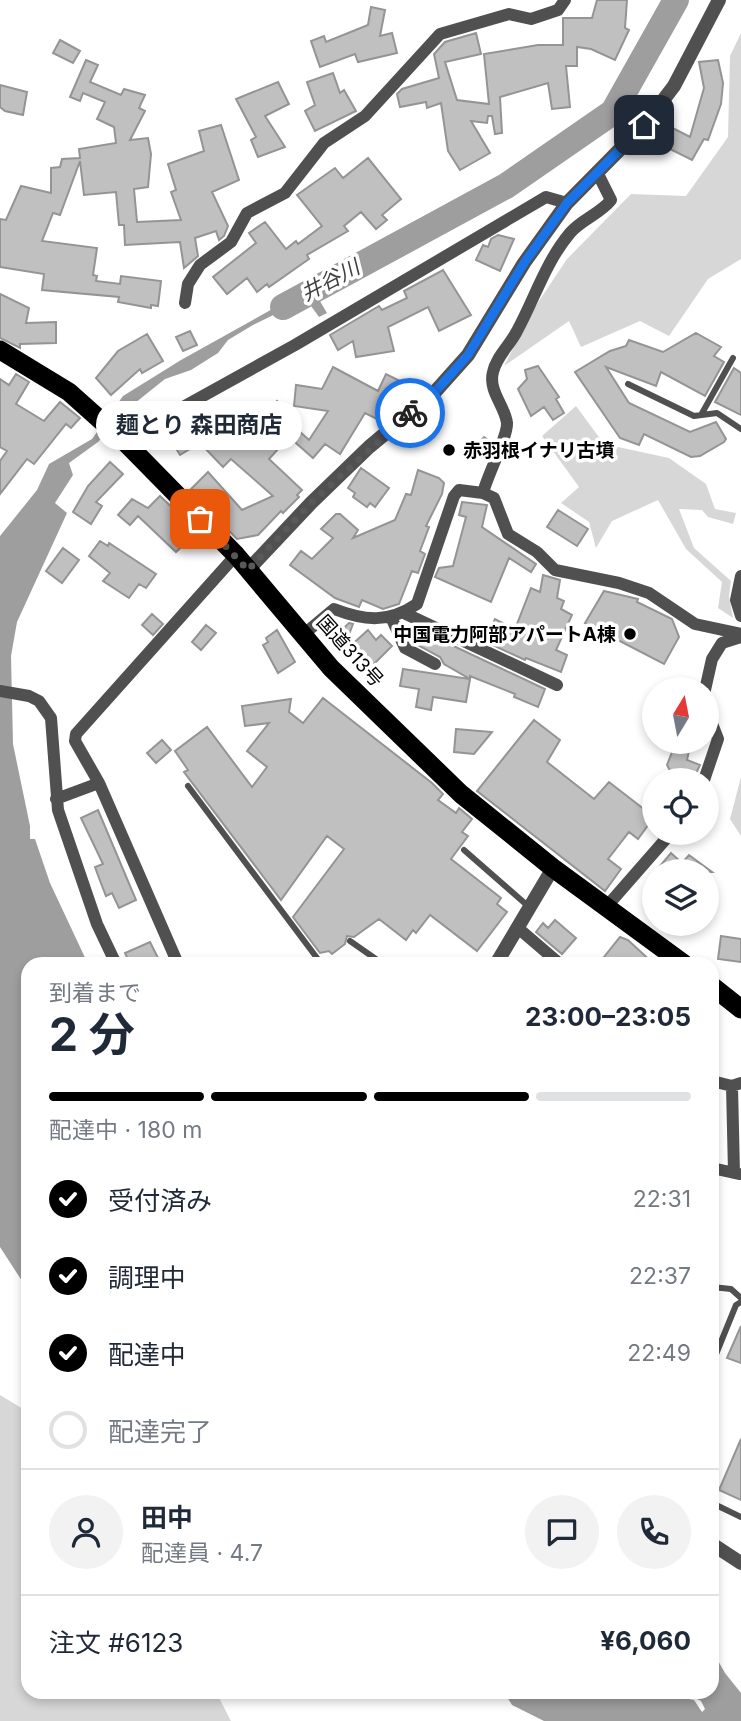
<!DOCTYPE html>
<html lang="ja">
<meta charset="utf-8">
<style>
:root{--surface:#fff;--page:#f2f2f3;--text:#1f2937;--muted:#747a83;--line:#e0e1e3;--accent:#000}
body{margin:0;font-family:Inter,"Noto Sans JP",sans-serif;background:var(--page);color:var(--text);height:100vh;display:flex;flex-direction:column;font-size:26px;white-space:nowrap}
*{box-sizing:border-box;margin:0}
p{font-size:23px;color:var(--muted)}
.icon{flex:none;width:38px;height:38px;fill:none;stroke:currentColor;stroke-width:2;stroke-linecap:round;stroke-linejoin:round}
.map{position:relative;flex:1;overflow:hidden}
.details{position:absolute;left:21px;top:957px;width:698px;height:742px;display:flex;flex-direction:column;background:var(--surface);border-radius:21px;box-shadow:0 4px 10px #0003}
.details>*{flex:none}
.needle{width:46px;rotate:10deg}
.controls{position:absolute;left:642px;top:677px;display:grid;gap:14px}
.controls a{display:grid;place-items:center;width:77px;height:77px;border-radius:50%;background:var(--surface);box-shadow:0 4px 10px #0003;font-size:35px}
.pin{position:absolute;display:grid;place-items:center;width:60px;height:60px;color:#fff;margin:-30px;border-radius:14px;box-shadow:0 4px 10px #0006}
.courier{position:absolute;display:grid;place-items:center;width:70px;height:70px;margin:-35px;border:5px solid #1a73e8;border-radius:50%;background:#fff;color:#222;box-shadow:0 2px 9px #0007}
.bubble{position:absolute;height:49px;border-radius:24px;background:var(--surface);box-shadow:0 4px 10px #0003;font-size:23px;font-weight:700;line-height:49px;text-align:center}
.overview em{font-style:normal;font-weight:700}
.overview div{display:flex;flex-direction:column-reverse}
.overview{display:flex;align-items:center;justify-content:space-between;height:119px;padding:0 28px}
h1{font-size:46px;font-weight:700;line-height:52px}
.bar{display:grid;grid-template-columns:repeat(4,1fr);gap:10px 7px;align-content:center;height:84px;padding:0 28px}
.bar i{height:9px;border-radius:5px;background:var(--line)}
.bar .selected{background:var(--accent)}
.bar p{grid-column:span 4}
.line{display:flex;align-items:center;gap:18px;padding:0 28px;border-top:2px solid var(--line)}
.line div{flex:1}
.round{display:grid;place-items:center;flex:none;width:74px;height:74px;border-radius:37px;background:var(--page)}
ol{padding:0 28px;list-style:none}
li{display:flex;align-items:center;gap:21px;height:77px}
li p{margin-inline-start:auto}
li .icon{padding:7px;border-radius:50%;background:var(--accent);color:#fff;stroke-width:4}
li:last-child{color:var(--muted)}
li i{width:38px;height:38px;border:4px solid var(--line);border-radius:50%}
.map>svg:first-child{display:block}
</style>
<div class="map">
<svg width="741" height="1721" viewBox="0 0 741 1721">
<rect width="100%" height="100%" fill="#fff"/>
<!-- green -->
<path fill="#d7d7d7" d="M741 33V259L708 279 669 336 640 321 581 347 569 321 504 366 531 313 567 259 631 194 686 196 728 137 730 56Z
M576 406 604 444 669 458 706 484 715 509 736 513 733 524 708 517 702 510 679 509 694 548 731 581 729 596 733 618 718 608 722 582 686 549 658 500 612 521 596 548 589 522 561 503 579 487 542 436Z
M741 777V836L730 819Z
M0 1395 28 1412V1692H216L231 1721H0Z"/>
<!-- water -->
<path fill="#9e9e9e" d="M308 281 327 313 319 317 306 299 253 325 228 340 218 353 191 370 165 379 135 403 136 405 123 414 98 442 69 463 73 475 55 503 67 513 17 622 11 656 13 744 30 826V839H35L50 883 88 964H28V1135L23 1134 24 1142 28 1140V1301L22 1281 0 1247V536L37 490 49 464 92 439 123 396 181 360 303 292 304 284Z
M712 1650 725 1673 741 1693V1721H544L512 1705 504 1692H677L679 1697 694 1700 702 1712 705 1709 701 1701 683 1692H712Z"/>
<g fill="none" stroke-linecap="round" stroke-linejoin="round">
<!-- river -->
<path stroke="#9e9e9e" stroke-width="26" d="M283 307 506 186 613 112 676 0"/>
</g>
<!-- building -->
<path fill="#c0c0c0" stroke="#949494" stroke-width="2" d="M597 0H627L625 28 629 30 615 60 591 49 577 47V66H566L570 107 552 109 548 83 500 97 502 133 495 134 492 116H488L487 123 471 121 490 153 460 170 448 151 441 103 427 108 426 102 400 107 397 94 402 89 439 78 434 54 445 42 476 33 481 54 445 62 457 100 489 104 484 54 538 45H563V18H592Z
M371 7 385 10 380 36 392 33 397 53 358 62 355 54 320 67 311 41 324 36 326 42 368 25Z
M60 40 80 51 73 63 53 53Z
M86 60 98 65 90 82 121 95 124 89 145 95 139 108 145 111 130 140 148 138 151 154 148 187 134 189 137 222 181 220 171 192 176 190 168 164 204 151 199 131 221 125 239 180 212 192 228 226 224 236 219 240 216 231 195 238 198 256 184 268 180 242 125 245 124 225H119L116 192 84 195 80 161 60 215 53 213 42 241 97 248 93 275 97 276 96 281 120 284 121 276 161 281 158 306 151 305V308L118 302 119 297 42 290 44 274 0 267V219L6 220 21 186 51 193V168L60 167 62 159 80 158 79 149 116 143 114 127 97 119 105 102 83 93 80 101 70 97Z
M718 60 723 83 721 104 708 140 704 139 692 160 656 142 665 124 690 137 704 88 699 62Z
M333 73 340 93 344 90 356 111 315 131 305 111 315 105 307 82Z
M278 82 289 104 265 116 285 147 258 157 251 140 256 137 236 99Z
M0 85 27 92 23 115 5 111 0 107Z
M368 158 401 199 382 215 387 220 376 229 361 212 344 226 348 231 307 255 309 259 269 287 267 284 257 292 247 278 227 294 213 277 256 243 249 233 265 222 286 249 296 241 298 244 322 226 297 195 335 168 343 178Z
M498 235 514 239 500 271 476 260 483 245 488 247 491 239Z
M443 270 471 315 439 331 428 307 388 327 394 351 356 357 353 341 338 350 330 335 379 306 382 310 407 298 404 291Z
M0 294 29 308 26 323 56 322V343L20 344V348L0 338Z
M190 331 197 345 183 351 176 337Z
M696 333 721 347 714 356 724 362 705 396 661 372 656 386 606 367 629 403 690 432 716 422 726 439 724 442 700 456 691 457 644 434 639 445 620 438 575 372 610 351 626 346 629 340 663 352Z
M147 334 163 361 142 373 140 369 111 395 96 378 118 351Z
M538 366 559 397 556 399 564 413 553 420 544 407 531 416 518 389 527 379 525 370Z
M333 367 378 391 386 374 404 383 381 421 365 413 340 454 325 444 313 458 289 437 269 459 302 490 297 495 299 497 283 513 281 511 258 535 237 539 190 490 208 472 242 510 273 496 231 459 223 467 200 443 180 455 164 429 196 410 205 425 225 403 249 424 265 406 269 409 277 401 290 414 286 419 309 440 328 411 294 406 296 385 322 389Z
M734 368 741 373V415L715 402Z
M16 374 29 382 16 404 44 421 60 402 80 418 71 428 66 424 34 464 27 459 0 494V461L7 451 0 447V379L9 385Z
M484 437 493 443 484 454 475 447Z
M110 462 123 474 96 502 102 506 91 524 73 512 88 486Z
M361 468 389 488 375 507 370 503 367 507 353 497 355 493 348 488Z
M418 470 439 478 444 483 442 494 426 526 429 527 420 551 425 554 418 573 412 571 399 604 383 609 362 600 359 607 335 598 290 565 301 551 312 559 333 538 321 529 336 514H340L358 530 353 538 395 520 406 494 411 495Z
M160 496 180 515 176 519 193 536 176 552 138 516 130 525 118 515 132 499 148 508Z
M462 502 487 505 482 527 536 564 531 572 509 558 491 602 435 577 439 568 453 566 466 517 459 515Z
M558 510 588 529 577 546 547 527Z
M100 541 108 546 109 543 156 574 146 588 139 584 129 598 103 581 110 573 89 556Z
M63 548 79 560 62 583 46 571Z
M543 575 560 580 557 598 564 601 561 609 572 615 556 650 567 655 561 672 526 658 525 660 484 641 495 619 515 629 531 588 540 592Z
M604 591 638 599 637 602 672 619 679 637 664 664 585 623Z
M152 614 163 624 153 635 142 625Z
M349 623 353 624 344 647 335 636Z
M206 625 216 633 201 650 192 642Z
M411 626 545 689 538 707 514 697 515 694 470 676V679L444 664 440 657 412 642Z
M277 630 295 662 278 673 263 645 268 642 266 638Z
M368 630 376 640 381 635 392 646 367 671 347 649Z
M403 669 470 679 466 702 433 697 431 710 416 707 419 689 400 686Z
M323 698 432 783 443 794 438 800 456 813 459 808 472 819 462 832 468 836 451 859 501 898 497 904 507 912 477 951 430 915 416 933 413 930 406 940 379 919 354 937 347 936 345 944 332 954 329 951 320 953 293 917 344 849 327 836 281 900 184 772 188 770 175 751 207 727 252 787 267 767 247 751 269 723 245 726 242 706 291 699 289 712 303 723Z
M534 720 560 740 547 762 594 799 609 782 654 817 638 839 629 832 608 859 621 869 605 891 477 791Z
M456 729 492 732 474 754 454 752Z
M162 740 171 750 156 763 147 753Z
M676 742H691L687 760 700 765 693 780H675L667 765Z
M98 810 136 900 119 908 112 893 106 896 99 878 95 867 103 864 81 818Z
M671 853 682 863 689 855 712 872H655Z
M555 920 576 938 562 954 536 932 543 923 548 928Z
M721 936 741 939V962L718 959Z
M620 937 628 940 654 964H614L604 957Z
M150 942 161 964H130L125 953Z
M741 1326V1363L727 1358Z
M741 1439V1500L719 1490Z"/>
<g fill="none" stroke-linecap="round" stroke-linejoin="round">
<!-- service -->
<path stroke="#505050" stroke-width="6" d="M628 384 694 416 717 413 741 429
M701 415 733 358
M188 786 320 962 335 964
M464 850 528 906
M350 941 383 964
M712 1287 731 1289 741 1298
M712 1364 736 1305 741 1302
M712 1503 741 1517"/>
<!-- minor -->
<path stroke="#505050" stroke-width="12" d="M598 174 611 200C600 214 582 219 570 233 545 263 535 298 517 331 510 345 496 357 493 372 488 391 505 406 507 423 508 436 487 476 483 493L494 498 508 534 537 552 555 570 619 583 649 593 695 624 741 634
M185 303 188 284 200 265 231 242 247 213 285 193 324 143 365 116 440 34 509 14 531 19 558 10 565 0
M130 447 165 417 295 345 546 197 567 203
M741 576 736 600 741 616
M404 613 557 685
M391 617 405 648 435 664
M304 634 334 609C365 621 389 623 417 604L454 496 459 490 483 493
M705 690 712 659 722 643 741 637
M0 691 29 696 39 701 51 718 58 810 97 924 116 964
M704 780 718 739 707 711
M56 799 99 783
M608 905 671 833
M518 928 560 964
M178 964 99 783 75 741 76 734 236 555
M712 1081 732 1086 741 1083
M732 1086 734 1173
M712 1168 739 1174"/>
<!-- tertiary -->
<path stroke="#505050" stroke-width="14" d="M248 570 311 503 369 447 434 393 468 355 524 263 567 203 644 125 674 86 719 0
M496 964 553 868
M712 1544 741 1563"/>
<!-- trunk -->
<path stroke="#000" stroke-width="19" d="M0 350 69 392 125 442 236 555 331 668 461 794 553 868 684 964
M712 986 741 1009"/>
</g>
<g fill="none" stroke-linecap="round" stroke-linejoin="round">
<!-- done -->
<path stroke="#595959" stroke-width="7" stroke-dasharray="0 12.6" d="M200 519 248 570 311 503 410 413"/>
<!-- route -->
<path stroke="#1a73e8" stroke-width="9" d="M410 413 434 393 468 355 524 263 567 203 644 125"/>
</g>
<!-- markers -->
<g fill="#000" stroke="#fff" stroke-width="2.5">
<circle cx="449" cy="450" r="7"/>
<circle cx="630" cy="634" r="7"/>
</g>
<g text-anchor="middle" dominant-baseline="central" stroke-width="7" stroke-linejoin="round" paint-order="stroke">
<!-- poi labels -->
<g font-size="19" font-weight="bold" fill="#000" stroke="#fff" text-anchor="start">
<text x="463" y="450">赤羽根イナリ古墳</text>
<text x="616" y="634" text-anchor="end">中国電力阿部アパートA棟</text>
</g>
<!-- street labels -->
<g font-size="19" fill="#000" stroke="#fff">
<text transform="translate(350 651) rotate(48)">国道313号</text>
</g>
<!-- water labels -->
<g font-size="21" font-style="italic" fill="#3f3f3f" stroke="#fff">
<text transform="translate(330 280) rotate(-28)">井谷川</text>
</g>
</g>
</svg>
<div class="controls">
<a><svg class="needle" viewBox="-14 -14 28 28"><path d="M0-13l5 13h-10z" fill="#e53935"/><path d="M0 13l5-13h-10z" fill="#747a83"/></svg></a>
<a><svg class="icon" aria-label="locate" viewBox="0 0 24 24"><circle cx="12" cy="12" r="6"/><path d="M12 2v4M12 18v4M2 12h4M18 12h4"/></svg></a>
<a><svg class="icon" aria-label="layers" viewBox="0 0 24 24"><path d="M12 4l9 5-9 5-9-5zM3 14l9 5 9-5"/></svg></a>
</div>
<div class="pin" style="left:200px;top:519px;background:#ea580c"><svg class="icon" aria-label="bag" viewBox="0 0 24 24"><path d="M5 8h14l-1 12H6zM9 8a3 3 0 0 1 6 0"/></svg></div>
<div class="pin" style="left:644px;top:125px;background:#1f2937"><svg class="icon" aria-label="home" viewBox="0 0 24 24"><path d="M3 11l9-7 9 7M6 9v11h12V9"/></svg></div>
<div class="courier" style="left:410px;top:413px"><svg class="icon" aria-label="bike" viewBox="0 0 24 24"><circle cx="6" cy="16" r="4"/><circle cx="18" cy="16" r="4"/><path d="M6 16l4-8h5l3 8M10 8l3 8H6M13 5h3"/></svg></div>
<div class="bubble" style="left:96px;top:401px;width:206px">麺とり 森田商店</div>
<section class="details">
<div class="overview"><div><h1>2 分</h1><p>到着まで</p></div><em>23:00–23:05</em></div>
<div class="bar"><i class="selected"></i><i class="selected"></i><i class="selected"></i><i></i><p>配達中 · 180 m</p></div>
<ol>
<li><svg class="icon" aria-label="check" viewBox="0 0 24 24"><path d="M5 12l5 5 9-10"/></svg>受付済み<p>22:31</p></li>
<li><svg class="icon" aria-label="check" viewBox="0 0 24 24"><path d="M5 12l5 5 9-10"/></svg>調理中<p>22:37</p></li>
<li><svg class="icon" aria-label="check" viewBox="0 0 24 24"><path d="M5 12l5 5 9-10"/></svg>配達中<p>22:49</p></li>
<li><i></i>配達完了</li>
</ol>
<div class="line" style="height:126px"><a class="round"><svg class="icon" aria-label="person" viewBox="0 0 24 24"><circle cx="12" cy="8" r="4"/><path d="M4 21q1-7 8-7t8 7"/></svg></a><div><b>田中</b><p>配達員 · 4.7</p></div><a class="round"><svg class="icon" aria-label="chat" viewBox="0 0 24 24"><path d="M4 5h16v11H9l-5 4z"/></svg></a><a class="round"><svg class="icon" aria-label="phone" viewBox="0 0 24 24"><path d="M5 4h4l2 5-3 2q2 4 5 5l2-3 5 2v4C11 20 4 13 5 4z"/></svg></a></div>
<div class="line" style="height:91px"><div>注文 #6123</div><b>¥6,060</b></div>
</section>
</div>
